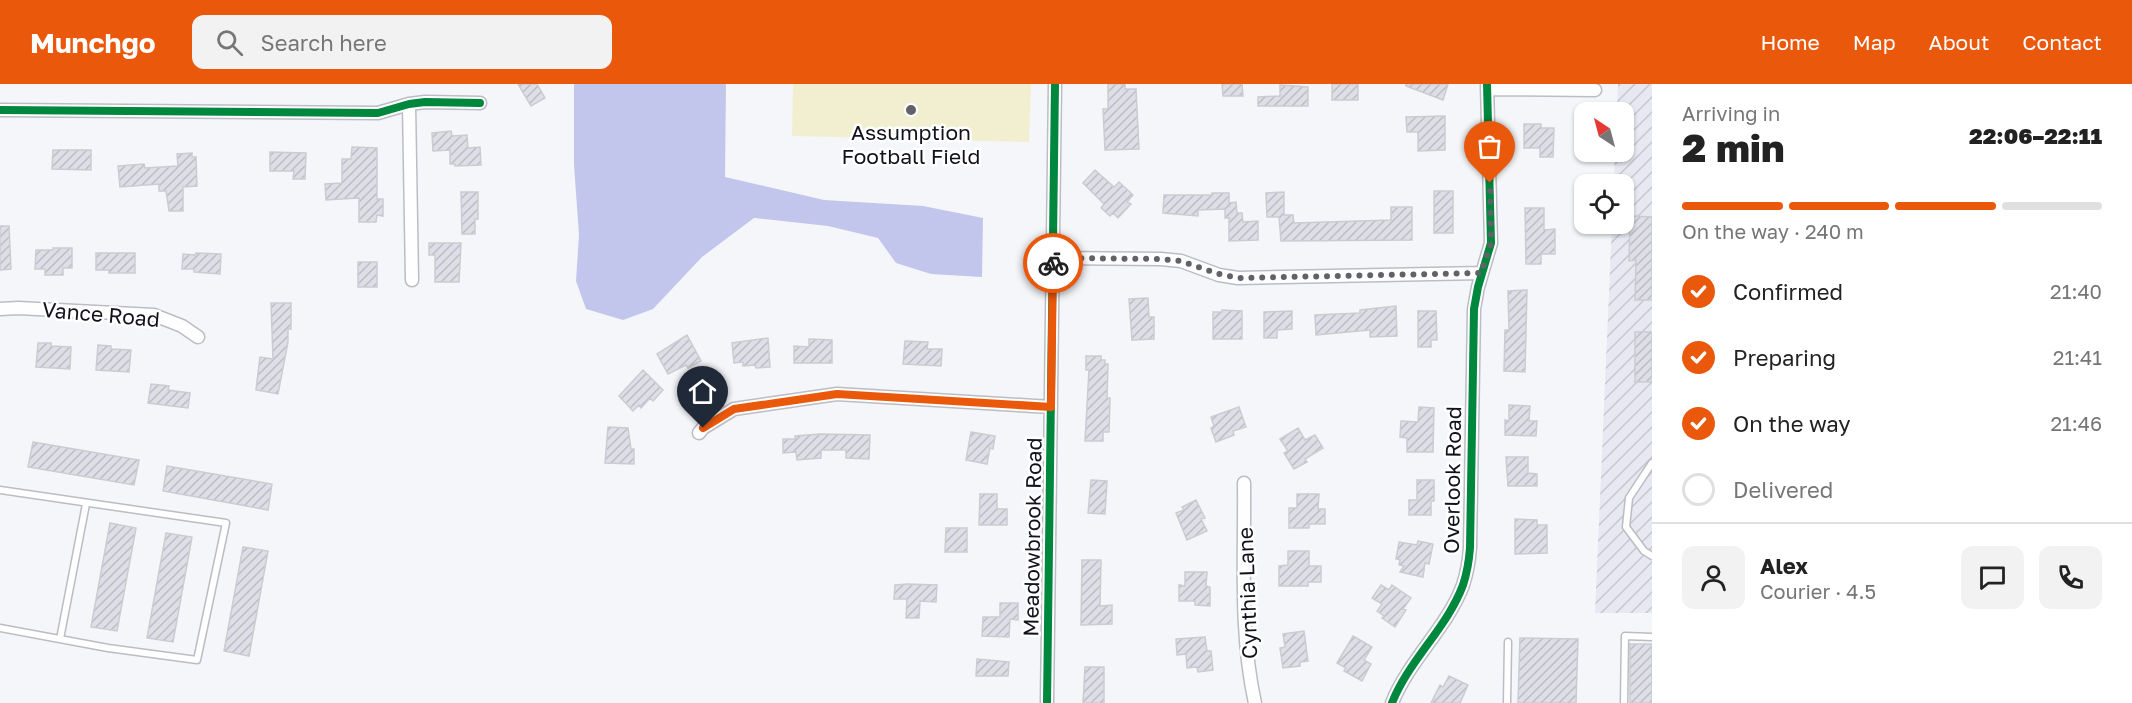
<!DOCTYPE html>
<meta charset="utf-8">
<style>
:root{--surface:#fff;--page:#f2f2f2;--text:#222;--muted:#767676;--line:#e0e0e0;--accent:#ea580c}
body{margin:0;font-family:"Golos Text",sans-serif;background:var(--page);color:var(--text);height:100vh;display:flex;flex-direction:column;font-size:22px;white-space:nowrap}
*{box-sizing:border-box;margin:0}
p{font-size:20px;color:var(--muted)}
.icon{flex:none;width:33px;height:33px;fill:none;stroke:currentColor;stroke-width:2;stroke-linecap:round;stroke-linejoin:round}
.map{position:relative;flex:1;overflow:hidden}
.side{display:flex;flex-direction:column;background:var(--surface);width:480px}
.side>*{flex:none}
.needle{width:39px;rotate:324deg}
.buttons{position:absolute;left:1574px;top:18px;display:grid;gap:12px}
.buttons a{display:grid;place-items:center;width:60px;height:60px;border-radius:12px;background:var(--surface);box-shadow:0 2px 4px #0004;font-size:30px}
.pin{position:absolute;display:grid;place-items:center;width:51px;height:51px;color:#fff;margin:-62px -26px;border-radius:50% 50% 50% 0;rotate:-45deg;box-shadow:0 0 6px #0007}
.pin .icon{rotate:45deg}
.courier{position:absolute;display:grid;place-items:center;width:60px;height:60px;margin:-30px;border:4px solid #ea580c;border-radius:50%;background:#fff;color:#222;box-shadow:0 2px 8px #0007}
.head em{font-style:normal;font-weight:800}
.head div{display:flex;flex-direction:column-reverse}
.head{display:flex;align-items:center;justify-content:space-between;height:102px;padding:0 30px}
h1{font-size:39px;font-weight:800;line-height:45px}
.bar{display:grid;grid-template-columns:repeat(4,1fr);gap:9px 6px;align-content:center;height:72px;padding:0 30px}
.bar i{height:8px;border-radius:4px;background:var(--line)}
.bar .current{background:var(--accent)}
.bar p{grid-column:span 4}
.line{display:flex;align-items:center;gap:15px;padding:0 30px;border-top:2px solid var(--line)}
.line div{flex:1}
.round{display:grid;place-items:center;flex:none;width:63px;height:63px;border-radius:12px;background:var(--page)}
ol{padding:0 30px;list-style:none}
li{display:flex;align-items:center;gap:18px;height:66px}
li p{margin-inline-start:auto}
li .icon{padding:6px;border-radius:50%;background:var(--accent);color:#fff;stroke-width:4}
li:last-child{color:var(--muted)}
li i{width:33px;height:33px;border:3px solid var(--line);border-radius:50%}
header{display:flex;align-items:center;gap:36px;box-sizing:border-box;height:84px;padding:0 30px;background:var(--accent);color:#fff}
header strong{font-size:28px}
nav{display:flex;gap:33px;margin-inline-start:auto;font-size:21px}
.search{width:420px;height:54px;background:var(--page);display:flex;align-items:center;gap:15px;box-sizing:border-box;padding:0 21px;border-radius:12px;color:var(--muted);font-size:22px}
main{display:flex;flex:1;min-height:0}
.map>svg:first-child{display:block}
</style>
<header>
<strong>Munchgo</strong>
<div class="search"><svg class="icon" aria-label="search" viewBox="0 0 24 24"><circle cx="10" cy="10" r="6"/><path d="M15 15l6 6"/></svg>Search here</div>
<nav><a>Home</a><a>Map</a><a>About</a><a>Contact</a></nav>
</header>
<main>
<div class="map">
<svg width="1652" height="619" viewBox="0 0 1652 619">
<defs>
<pattern id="industrial-furrows" width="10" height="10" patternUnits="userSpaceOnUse" patternTransform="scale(1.5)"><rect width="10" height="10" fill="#e7e8f1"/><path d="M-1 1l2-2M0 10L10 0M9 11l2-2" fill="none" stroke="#c5c6ce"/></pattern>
<pattern id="building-hatch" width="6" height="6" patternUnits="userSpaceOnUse" patternTransform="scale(1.5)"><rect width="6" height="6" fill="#dedfe6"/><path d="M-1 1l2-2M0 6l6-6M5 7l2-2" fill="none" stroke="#bdbec5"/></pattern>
</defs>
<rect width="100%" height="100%" fill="#f5f6f9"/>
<!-- industrial -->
<path fill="url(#industrial-furrows)" d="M1618 0H1652V529H1595L1612 140H1623V100H1614L1615 68H1623V28H1617Z"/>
<!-- green -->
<path fill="#f2efd0" d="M793 0H1031L1029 58 792 52Z"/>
<!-- water -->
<path fill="#c3c6ec" d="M574 0H726L725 93 824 116 923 122 983 134 982 193 931 190 896 179 878 154 828 142 754 134 702 173 653 225 623 236 586 225 576 197 579 151 574 81Z"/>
<!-- building -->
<path fill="url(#building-hatch)" stroke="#cbccd2" stroke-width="1.5" d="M518 0H537L545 14 531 22Z
M1108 0H1125V5H1136L1139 65 1105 66 1103 25H1108Z
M1222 0H1242L1243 12H1223Z
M1332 0H1358V16H1332Z
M1406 0H1448L1443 16 1406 2Z
M1280 1 1308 3V22H1258V13L1280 12Z
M1445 32V66L1418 67V48H1407L1406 33Z
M1524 40H1541V44H1554L1553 73H1540V64H1524Z
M451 47 452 52 467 51 468 64 480 63 481 81 455 82V80H450V66L433 67 432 49Z
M352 63 377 64V115H383V132L377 131 376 138H359V114L326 116 325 100 342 99V75H351Z
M53 66H91V86L52 85Z
M270 68 306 69 305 95H293L294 87H270Z
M192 69V73H196L197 102 183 103V127H169L166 107H159V100L120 103 118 82 144 80 145 84 178 82 177 70Z
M1095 86 1114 103 1119 98 1133 111 1127 118 1131 120 1118 134 1113 129 1110 132 1101 124 1104 120 1083 99Z
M1434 107H1453V149H1434Z
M461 108H478V135H475V150H462Z
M1284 108V131H1293L1294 139 1391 136V123H1412V156L1281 157 1279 133H1267L1266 109Z
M1212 109H1229V119L1236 118 1237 129H1242L1243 138 1258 137V156L1229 157V134H1225V125L1198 126V132L1163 129 1164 111H1212Z
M1525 124H1544V146L1555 145V170H1541V180H1526Z
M1630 132 1652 133V216H1635L1636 176 1629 177Z
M0 142H9L11 185 0 186Z
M429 159H461L459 198H435V171H429Z
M53 164H72V184H63V191H45V185H35L36 166H53Z
M96 169H135V189H109V186H96Z
M196 169 221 170 220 190 194 188V185H182L183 170 195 171Z
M358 178H377V203H358Z
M1527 206 1525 288 1504 287 1505 246H1509L1508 207Z
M1148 214 1149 233H1154V255L1132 256 1129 215Z
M271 219H291V245H288V258L278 310 256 306 260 273 273 275Z
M1396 222 1397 252 1370 253V246L1316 251 1315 231 1360 229V226Z
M1222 226 1242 227V255H1213V228H1222Z
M1292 227V245L1277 246V254H1264V228Z
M1418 227H1436L1437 256H1431V263H1418Z
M1635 248H1652V298H1635Z
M687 251 701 277 688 284 686 281 668 290 657 270Z
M768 254 770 283 756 284 755 281 743 282V278L734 279 732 259Z
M809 255 832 256V279H794V262L809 263Z
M905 257 928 258 927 265H942L941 282 903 280Z
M38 259H51V262L71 263 70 285 36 283Z
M98 261 111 262V265L131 266 129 288 96 286Z
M1086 272H1101V276H1105V280H1108L1107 314H1110L1109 348H1103V357H1085L1089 286H1086Z
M643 286 663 306 653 317 650 314 641 324 639 321 633 327 619 312Z
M151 300 169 302 168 306 190 309 188 324 148 319Z
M1509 321 1530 322 1529 337H1537L1536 352 1505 351V336L1509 337Z
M1239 323 1246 343 1233 347 1234 351 1216 358 1211 344 1214 342 1211 333Z
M1419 323 1434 324 1433 368H1407V354L1400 353 1401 337 1418 338Z
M608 343 628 344 631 365H634V380L605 379Z
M1298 344 1305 356 1315 351 1323 364 1305 375 1307 378 1294 385 1284 369 1288 367 1280 355Z
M971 348 995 352 993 365 990 364 987 380 966 376Z
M820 350 870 351 869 375 846 374V366H821V374L797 376 796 368 783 369V355H795V352Z
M33 358 139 376 134 401 28 383Z
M1506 373H1528V389L1537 390V402H1508Z
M167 382 272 400 268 426 163 407Z
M1091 396 1107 397 1105 430 1088 429Z
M1417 396H1434V417H1431V431H1409V416H1417Z
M980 410H997V425H1007V441H979Z
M1297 410H1319L1318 425H1325V440H1309V444H1289V424H1297Z
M1196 416 1205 434 1201 435 1207 447 1187 456 1176 429 1184 426 1182 423Z
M1515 435 1537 436V441H1547V469L1515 470Z
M110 439 136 444 117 547 91 543Z
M946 444H967V468H945Z
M166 449 192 453 173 558 147 554Z
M1418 457 1433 460 1429 480 1425 479 1423 493 1400 488 1404 482 1399 481 1400 476 1396 475 1399 458 1417 461Z
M243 463 268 467 249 572 224 567Z
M1288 467H1309V482H1321V498H1308V502H1279V482L1288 481Z
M1082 476H1101L1100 522 1112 521V540L1081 541Z
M1185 488H1207L1206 502 1210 503V522L1195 521V517H1179V501L1185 502Z
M907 500 937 501 936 518 920 517 919 534H906L907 515H894L895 501Z
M1381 501 1389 506 1392 501 1411 514 1403 525 1406 526 1395 543 1382 534 1384 532 1377 527 1382 520 1372 514Z
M1000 519H1018V536L1010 535 1009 553 982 552 983 533H1000Z
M1304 547 1308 577 1300 578V582L1283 584 1280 564 1285 563 1283 550Z
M1353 552 1372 563 1364 576 1371 580 1362 597 1344 587 1346 584 1337 579Z
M1205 553 1207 567H1211L1213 586 1198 588 1197 583 1187 584 1186 570 1177 571 1176 555Z
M1520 554 1578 555 1576 619H1518Z
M1630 560H1652V619H1630Z
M977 575 1009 578 1008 592H976Z
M1085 583H1104V619H1083Z
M1449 592 1468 601 1460 619H1431L1440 601 1443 603Z"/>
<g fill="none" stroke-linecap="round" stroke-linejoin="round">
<defs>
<path id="service" d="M1652 379 1629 414 1626 443 1644 467 1652 472
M0 406 226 439 197 576 108 564 0 544
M60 555 86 420
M1507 619 1508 558
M1624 619 1625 552 1652 553"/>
<path id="minor" d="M1487 5 1595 6
M409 20 412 196
M0 26 378 29 409 20 425 18 480 19
M1054 174 1161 175 1181 177 1219 191 1238 194 1481 189
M0 225 18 224 154 231 182 242 198 253
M699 349 703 344 734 325 837 310 1051 323
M1244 399C1245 471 1239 548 1255 619
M1047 619 1055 0
M1392 619C1409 576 1447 544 1463 501 1467 489 1469 477 1470 464L1474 225 1478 203 1491 159 1487 0"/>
</defs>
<!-- service casing -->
<use href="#service" stroke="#bcbdc4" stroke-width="9"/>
<!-- minor casing -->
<use href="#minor" stroke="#bcbdc4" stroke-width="15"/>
<!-- service -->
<use href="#service" stroke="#fefefe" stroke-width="6"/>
<!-- minor -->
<use href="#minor" stroke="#fefefe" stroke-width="12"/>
<defs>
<path id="cycleway" d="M0 26 378 29 409 20 425 18 480 19
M1047 619 1055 0
M1392 619C1409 576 1447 544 1463 501 1467 489 1469 477 1470 464L1474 225 1478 203 1491 159 1487 0"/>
</defs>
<!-- cycleway casing -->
<use href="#cycleway" stroke="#fff" stroke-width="11"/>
<!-- cycleway -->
<use href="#cycleway" stroke="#00873e" stroke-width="8"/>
</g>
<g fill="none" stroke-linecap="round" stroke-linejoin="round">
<!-- done -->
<path stroke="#616269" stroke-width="6" stroke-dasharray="0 10.8" d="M1053 179 1054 174 1161 175 1181 177 1219 190 1238 194 1481 189 1491 159 1490 99"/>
<!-- route -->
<path stroke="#ea580c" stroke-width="8" d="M703 344 734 325 837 310 1051 323 1053 179"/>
</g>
<!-- markers -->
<circle fill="#616269" stroke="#fff" stroke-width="2" cx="911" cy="26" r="6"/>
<g text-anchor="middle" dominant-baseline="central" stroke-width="5" stroke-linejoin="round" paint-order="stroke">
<!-- poi labels -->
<g font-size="21" fill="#11121c" stroke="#fff">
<text x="911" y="48">Assumption<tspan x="911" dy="24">Football Field</tspan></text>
</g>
<!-- street labels -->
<g font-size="21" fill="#11121c" stroke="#fff">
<text transform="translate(101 230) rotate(5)">Vance Road</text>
<text transform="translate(1452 396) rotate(-89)">Overlook Road</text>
<text transform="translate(1032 453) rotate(-89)">Meadowbrook Road</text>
<text transform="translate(1247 509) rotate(-92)">Cynthia Lane</text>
</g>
</g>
</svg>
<div class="buttons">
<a><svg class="needle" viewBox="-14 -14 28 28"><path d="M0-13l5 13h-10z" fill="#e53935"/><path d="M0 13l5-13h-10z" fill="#767676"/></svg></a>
<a><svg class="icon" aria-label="locate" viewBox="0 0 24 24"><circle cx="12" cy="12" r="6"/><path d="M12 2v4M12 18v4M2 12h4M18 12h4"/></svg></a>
</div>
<div class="pin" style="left:1490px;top:99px;background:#ea580c"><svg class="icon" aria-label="bag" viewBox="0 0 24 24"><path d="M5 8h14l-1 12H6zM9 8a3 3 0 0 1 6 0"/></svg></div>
<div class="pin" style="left:703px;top:344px;background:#1f2937"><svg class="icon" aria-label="home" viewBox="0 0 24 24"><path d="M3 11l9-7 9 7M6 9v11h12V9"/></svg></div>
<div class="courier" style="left:1053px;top:179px"><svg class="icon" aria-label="bike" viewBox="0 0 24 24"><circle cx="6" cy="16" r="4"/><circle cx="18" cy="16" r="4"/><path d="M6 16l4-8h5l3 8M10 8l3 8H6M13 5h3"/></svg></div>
</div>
<section class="side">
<div class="head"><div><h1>2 min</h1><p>Arriving in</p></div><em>22:06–22:11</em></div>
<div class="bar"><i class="current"></i><i class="current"></i><i class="current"></i><i></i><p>On the way · 240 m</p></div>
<ol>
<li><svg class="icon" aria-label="check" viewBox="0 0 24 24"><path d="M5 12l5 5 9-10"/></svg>Confirmed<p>21:40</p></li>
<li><svg class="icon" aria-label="check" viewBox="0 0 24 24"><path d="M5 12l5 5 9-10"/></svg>Preparing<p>21:41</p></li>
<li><svg class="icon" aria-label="check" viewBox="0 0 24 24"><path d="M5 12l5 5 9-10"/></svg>On the way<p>21:46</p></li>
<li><i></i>Delivered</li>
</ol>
<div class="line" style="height:108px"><a class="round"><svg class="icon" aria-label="person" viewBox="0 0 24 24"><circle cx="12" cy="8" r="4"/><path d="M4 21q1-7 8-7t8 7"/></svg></a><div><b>Alex</b><p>Courier · 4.5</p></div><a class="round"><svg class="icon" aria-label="chat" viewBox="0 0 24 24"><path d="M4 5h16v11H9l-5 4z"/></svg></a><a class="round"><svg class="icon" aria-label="phone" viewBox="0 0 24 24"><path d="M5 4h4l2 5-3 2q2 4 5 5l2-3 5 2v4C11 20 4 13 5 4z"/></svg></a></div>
</section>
</main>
